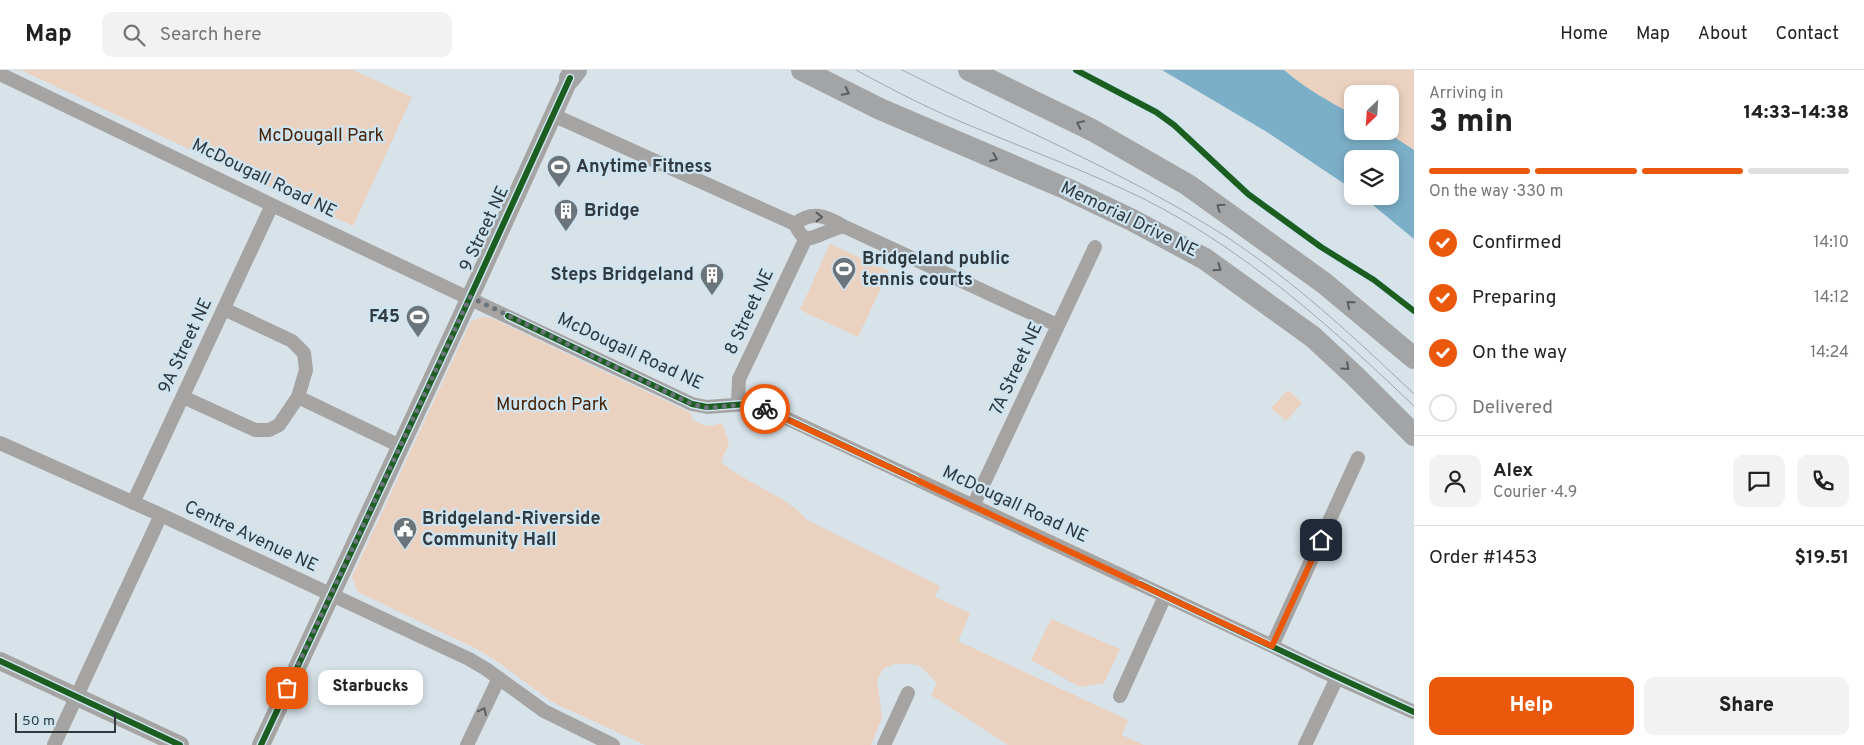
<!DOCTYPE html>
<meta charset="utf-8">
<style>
:root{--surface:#fff;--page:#f2f2f2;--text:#222;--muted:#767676;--line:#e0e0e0;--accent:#ea580c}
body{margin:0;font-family:Overpass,sans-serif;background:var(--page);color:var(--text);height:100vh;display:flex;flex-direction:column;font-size:19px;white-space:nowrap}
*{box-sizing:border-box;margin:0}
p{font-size:16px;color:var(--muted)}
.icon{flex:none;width:28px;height:28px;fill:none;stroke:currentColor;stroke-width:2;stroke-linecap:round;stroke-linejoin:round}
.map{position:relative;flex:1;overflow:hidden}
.details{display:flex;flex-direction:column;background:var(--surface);width:450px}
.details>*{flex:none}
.needle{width:32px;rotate:205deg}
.buttons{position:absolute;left:1344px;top:15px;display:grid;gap:10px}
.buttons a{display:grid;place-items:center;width:55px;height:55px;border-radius:10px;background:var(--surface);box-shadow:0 2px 8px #0003;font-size:25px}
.scale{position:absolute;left:15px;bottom:12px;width:101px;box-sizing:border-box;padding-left:5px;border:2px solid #30393e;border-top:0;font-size:14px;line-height:18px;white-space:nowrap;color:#30393e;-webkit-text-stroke:4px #cfe4f1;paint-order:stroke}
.pin{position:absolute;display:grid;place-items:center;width:42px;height:42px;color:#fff;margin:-21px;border-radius:10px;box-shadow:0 2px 8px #0006}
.courier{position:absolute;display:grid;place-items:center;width:50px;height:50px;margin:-25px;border:4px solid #ea580c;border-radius:50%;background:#fff;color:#222;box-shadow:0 1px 6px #0007}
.bubble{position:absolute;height:35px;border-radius:10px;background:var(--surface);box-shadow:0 2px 8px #0003;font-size:16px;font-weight:800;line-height:35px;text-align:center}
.overview em{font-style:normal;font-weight:800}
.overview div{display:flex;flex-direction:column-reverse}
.overview{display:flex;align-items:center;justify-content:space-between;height:85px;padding:0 15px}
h1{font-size:32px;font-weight:800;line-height:38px}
.bar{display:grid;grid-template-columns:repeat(4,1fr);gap:8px 5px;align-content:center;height:60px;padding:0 15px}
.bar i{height:6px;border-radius:4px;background:var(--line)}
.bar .active{background:var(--accent)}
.bar p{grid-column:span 4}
.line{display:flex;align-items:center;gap:12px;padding:0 15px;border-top:1px solid var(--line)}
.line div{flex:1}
.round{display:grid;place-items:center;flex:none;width:52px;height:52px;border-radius:10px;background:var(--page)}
ol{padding:0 15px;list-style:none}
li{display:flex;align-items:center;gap:15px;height:55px}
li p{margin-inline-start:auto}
li .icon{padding:5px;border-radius:50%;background:var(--accent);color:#fff;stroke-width:4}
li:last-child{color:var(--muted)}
li i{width:28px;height:28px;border:2px solid var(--line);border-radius:50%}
.action{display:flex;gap:10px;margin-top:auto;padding:10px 15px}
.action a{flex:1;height:58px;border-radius:10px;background:var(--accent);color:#fff;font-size:20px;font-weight:800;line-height:58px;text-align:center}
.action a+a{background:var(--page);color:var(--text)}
header{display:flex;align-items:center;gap:30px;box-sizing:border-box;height:70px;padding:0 25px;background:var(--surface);border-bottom:1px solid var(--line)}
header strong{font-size:24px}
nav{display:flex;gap:28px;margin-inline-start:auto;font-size:18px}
.search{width:350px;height:45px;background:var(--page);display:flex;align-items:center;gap:12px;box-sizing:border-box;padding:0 18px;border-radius:10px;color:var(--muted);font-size:19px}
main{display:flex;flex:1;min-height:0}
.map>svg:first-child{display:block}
</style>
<header>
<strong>Map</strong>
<div class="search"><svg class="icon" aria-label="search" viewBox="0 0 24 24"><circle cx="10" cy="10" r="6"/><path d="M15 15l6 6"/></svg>Search here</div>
<nav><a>Home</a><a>Map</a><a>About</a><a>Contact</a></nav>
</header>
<main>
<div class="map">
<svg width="1414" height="675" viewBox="0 0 1414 675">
<rect width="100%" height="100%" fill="#d7e2e9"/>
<!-- green -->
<path fill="#ebd2c0" d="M21 0H353L412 27 353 156Z
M1284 0H1414V80L1385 61H1390V24H1352V44C1328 31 1305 18 1284 0Z
M830 174 889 201 858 267 800 240Z
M483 247 494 249 691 343 692 349C703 357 710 357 722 353L729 373 721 392C728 398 736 403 744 408 766 421 790 430 807 450L940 516 935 527 970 543 958 571 1128 650 1122 665 1144 675H1008L931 625 937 613 920 596 909 594H895L884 598 877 610 882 648 871 675H645L552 632 502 595 479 580 358 522 352 507 471 251Z
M1288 320 1302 333 1286 351 1271 338Z
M1051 549 1120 579 1104 613 1080 617 1031 590Z"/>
<!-- water -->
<path fill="#7baec7" d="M1162 0H1284C1305 18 1328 31 1352 44V61H1385L1414 80V169L1362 126H1390V89H1352V119L1267 62Z"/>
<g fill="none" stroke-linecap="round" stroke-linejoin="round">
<!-- minor -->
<path stroke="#a5a4a3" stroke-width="14" d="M0 4 272 135 692 334 707 337 747 334 771 341 1272 576 1320 600 1414 642
M553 45 795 154C804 175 811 168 827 162 832 160 838 158 843 156
M795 154C812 140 826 146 843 156L1057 255
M183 327 255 360H269L279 355 298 327 306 300 304 283 292 271 224 239
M298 327 400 376
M738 334 739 309 806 168
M0 373 161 445 469 589 486 599 544 641 613 675
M133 433 272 135
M973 436 1095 177
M1272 576 1358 388
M1120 626 1165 526
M54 675 161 445
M467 675 499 608
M884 675 908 623
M1305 675 1337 608"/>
<!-- tertiary -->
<path stroke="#a5a4a3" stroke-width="18" d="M0 591 180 675
M261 675 460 249 570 8"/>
<!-- trunk -->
<path stroke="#a2a4a5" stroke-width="22" d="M802 0 880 39 1067 119 1132 150 1205 189 1313 267 1355 306 1414 365
M969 0 1092 60 1188 115 1324 213 1414 288
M570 8 576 0"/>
<!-- tram -->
<path stroke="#a2a6a9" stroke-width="1" d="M856 0C891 19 927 38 964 53 1023 78 1084 100 1142 128 1246 180 1330 256 1414 336
M902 0C1007 53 1120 100 1219 162 1291 208 1353 266 1414 324"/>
<defs>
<path id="cycleway" d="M1076 0 1156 42 1174 55 1248 124 1321 177 1374 210 1414 241
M508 246 692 334 707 337 747 334 761 337 915 409
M1140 514C1231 557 1322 601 1414 642
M0 591 180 675
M261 675 460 249 570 8"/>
</defs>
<!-- cycleway casing -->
<use href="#cycleway" stroke="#cfe4f1" stroke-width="9"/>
<!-- cycleway -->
<use href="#cycleway" stroke="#1b5e20" stroke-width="6"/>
</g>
<!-- one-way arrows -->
<defs><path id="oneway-chevron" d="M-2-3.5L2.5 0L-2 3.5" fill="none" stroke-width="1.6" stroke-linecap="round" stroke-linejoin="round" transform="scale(1.25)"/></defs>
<g stroke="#585e62">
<use href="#oneway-chevron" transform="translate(846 22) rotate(27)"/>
<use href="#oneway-chevron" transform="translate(1080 54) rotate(-154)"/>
<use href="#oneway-chevron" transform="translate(994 88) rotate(23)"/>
<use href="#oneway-chevron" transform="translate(1220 137) rotate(-145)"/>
<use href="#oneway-chevron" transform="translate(1218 198) rotate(35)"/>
<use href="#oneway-chevron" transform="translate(1350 234) rotate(-140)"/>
<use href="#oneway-chevron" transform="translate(1346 297) rotate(42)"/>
</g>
<g stroke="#595e61">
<use href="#oneway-chevron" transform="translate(819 147)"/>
<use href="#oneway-chevron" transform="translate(483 641) rotate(-65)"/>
</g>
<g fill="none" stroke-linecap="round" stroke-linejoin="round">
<!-- done -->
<path stroke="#6a747a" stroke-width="5" stroke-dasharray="0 9" d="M287 618 470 227 692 334 707 338 747 334 765 339"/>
<!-- route -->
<path stroke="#ea580c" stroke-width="6" d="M765 339 1272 576 1321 470"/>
</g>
<!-- icons -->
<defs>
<symbol id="stadium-pin" viewBox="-11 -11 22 30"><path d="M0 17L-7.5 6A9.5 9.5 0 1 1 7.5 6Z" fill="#6a747a" stroke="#cfe4f1"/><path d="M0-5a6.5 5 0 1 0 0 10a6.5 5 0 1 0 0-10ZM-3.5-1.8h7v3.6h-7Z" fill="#fff"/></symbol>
<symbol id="building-pin" viewBox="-11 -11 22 30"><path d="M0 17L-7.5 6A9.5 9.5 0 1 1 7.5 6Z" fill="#6a747a" stroke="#cfe4f1"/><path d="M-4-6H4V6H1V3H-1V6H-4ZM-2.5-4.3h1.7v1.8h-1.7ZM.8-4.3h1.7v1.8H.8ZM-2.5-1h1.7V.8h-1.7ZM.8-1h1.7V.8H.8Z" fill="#fff"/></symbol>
<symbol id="civic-pin" viewBox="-11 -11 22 30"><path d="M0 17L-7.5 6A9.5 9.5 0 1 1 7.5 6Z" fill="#6a747a" stroke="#cfe4f1"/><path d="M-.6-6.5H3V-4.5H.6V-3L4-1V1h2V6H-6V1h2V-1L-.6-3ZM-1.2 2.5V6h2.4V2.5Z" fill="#fff"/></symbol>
</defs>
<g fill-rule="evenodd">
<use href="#stadium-pin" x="545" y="83" width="28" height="38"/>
<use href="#building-pin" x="552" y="127" width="28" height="38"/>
<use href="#stadium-pin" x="830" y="185" width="28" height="38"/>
<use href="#building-pin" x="698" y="191" width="28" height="38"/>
<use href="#stadium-pin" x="404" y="233" width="28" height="38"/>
<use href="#civic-pin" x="391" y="445" width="28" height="38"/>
</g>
<g text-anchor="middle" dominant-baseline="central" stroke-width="4.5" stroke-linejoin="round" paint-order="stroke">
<!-- park labels -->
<g font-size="18" fill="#482305" stroke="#cfe4f1">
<text x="321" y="66">McDougall Park</text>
<text x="552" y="335">Murdoch Park</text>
</g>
<!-- poi labels -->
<g font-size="18" font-weight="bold" fill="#30393e" stroke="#cfe4f1" text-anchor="start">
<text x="576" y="97">Anytime Fitness</text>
<text x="584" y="141">Bridge</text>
<text x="862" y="189">Bridgeland public<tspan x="862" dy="21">tennis courts</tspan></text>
<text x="694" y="205" text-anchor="end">Steps Bridgeland</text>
<text x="400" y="247" text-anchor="end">F45</text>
<text x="422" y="449">Bridgeland-Riverside<tspan x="422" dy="21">Community Hall</tspan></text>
</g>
<!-- street labels -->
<g font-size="18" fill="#30393e" stroke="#cfe4f1">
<text transform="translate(264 109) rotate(26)">McDougall Road NE</text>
<text transform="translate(1129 150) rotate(26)">Memorial Drive NE</text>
<text transform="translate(485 159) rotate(-65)">9 Street NE</text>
<text transform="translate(750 242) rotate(-65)">8 Street NE</text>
<text transform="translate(186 276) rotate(-65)">9A Street NE</text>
<text transform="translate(630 282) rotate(25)">McDougall Road NE</text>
<text transform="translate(1017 299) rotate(-65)">7A Street NE</text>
<text transform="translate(1015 435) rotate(25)">McDougall Road NE</text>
<text transform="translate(251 467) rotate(25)">Centre Avenue NE</text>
</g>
</g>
</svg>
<div class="buttons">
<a><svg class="needle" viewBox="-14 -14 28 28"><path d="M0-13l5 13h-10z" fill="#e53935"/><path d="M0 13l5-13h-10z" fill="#767676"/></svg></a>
<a><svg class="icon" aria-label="layers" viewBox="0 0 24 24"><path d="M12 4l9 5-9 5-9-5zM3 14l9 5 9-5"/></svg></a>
</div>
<div class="scale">50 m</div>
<div class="pin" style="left:287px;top:618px;background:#ea580c"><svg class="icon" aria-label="bag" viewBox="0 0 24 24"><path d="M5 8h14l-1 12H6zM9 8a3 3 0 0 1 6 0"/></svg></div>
<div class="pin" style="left:1321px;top:470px;background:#1f2937"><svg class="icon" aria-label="home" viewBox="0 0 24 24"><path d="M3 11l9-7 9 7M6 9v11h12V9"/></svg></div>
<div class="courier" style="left:765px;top:339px"><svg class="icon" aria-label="bike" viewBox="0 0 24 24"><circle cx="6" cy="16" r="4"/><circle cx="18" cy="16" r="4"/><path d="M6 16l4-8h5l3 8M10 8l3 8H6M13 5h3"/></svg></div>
<div class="bubble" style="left:318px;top:600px;width:105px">Starbucks</div>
</div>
<section class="details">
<div class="overview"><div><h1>3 min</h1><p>Arriving in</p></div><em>14:33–14:38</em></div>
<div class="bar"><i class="active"></i><i class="active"></i><i class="active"></i><i></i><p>On the way · 330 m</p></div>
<ol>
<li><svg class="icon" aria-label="check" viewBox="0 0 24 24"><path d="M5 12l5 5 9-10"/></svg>Confirmed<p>14:10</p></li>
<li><svg class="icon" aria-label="check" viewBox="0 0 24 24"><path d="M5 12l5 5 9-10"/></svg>Preparing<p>14:12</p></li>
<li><svg class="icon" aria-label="check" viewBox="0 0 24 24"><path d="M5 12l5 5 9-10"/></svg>On the way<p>14:24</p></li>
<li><i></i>Delivered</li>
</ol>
<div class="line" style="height:90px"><a class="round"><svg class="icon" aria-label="person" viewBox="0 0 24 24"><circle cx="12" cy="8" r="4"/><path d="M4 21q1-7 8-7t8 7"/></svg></a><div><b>Alex</b><p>Courier · 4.9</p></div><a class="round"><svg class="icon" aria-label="chat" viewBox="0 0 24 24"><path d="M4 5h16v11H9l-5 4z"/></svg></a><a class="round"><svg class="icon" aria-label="phone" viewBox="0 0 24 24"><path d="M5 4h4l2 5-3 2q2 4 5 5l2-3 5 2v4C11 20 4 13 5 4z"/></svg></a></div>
<div class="line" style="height:65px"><div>Order #1453</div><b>$19.51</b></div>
<div class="action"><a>Help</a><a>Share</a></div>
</section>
</main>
